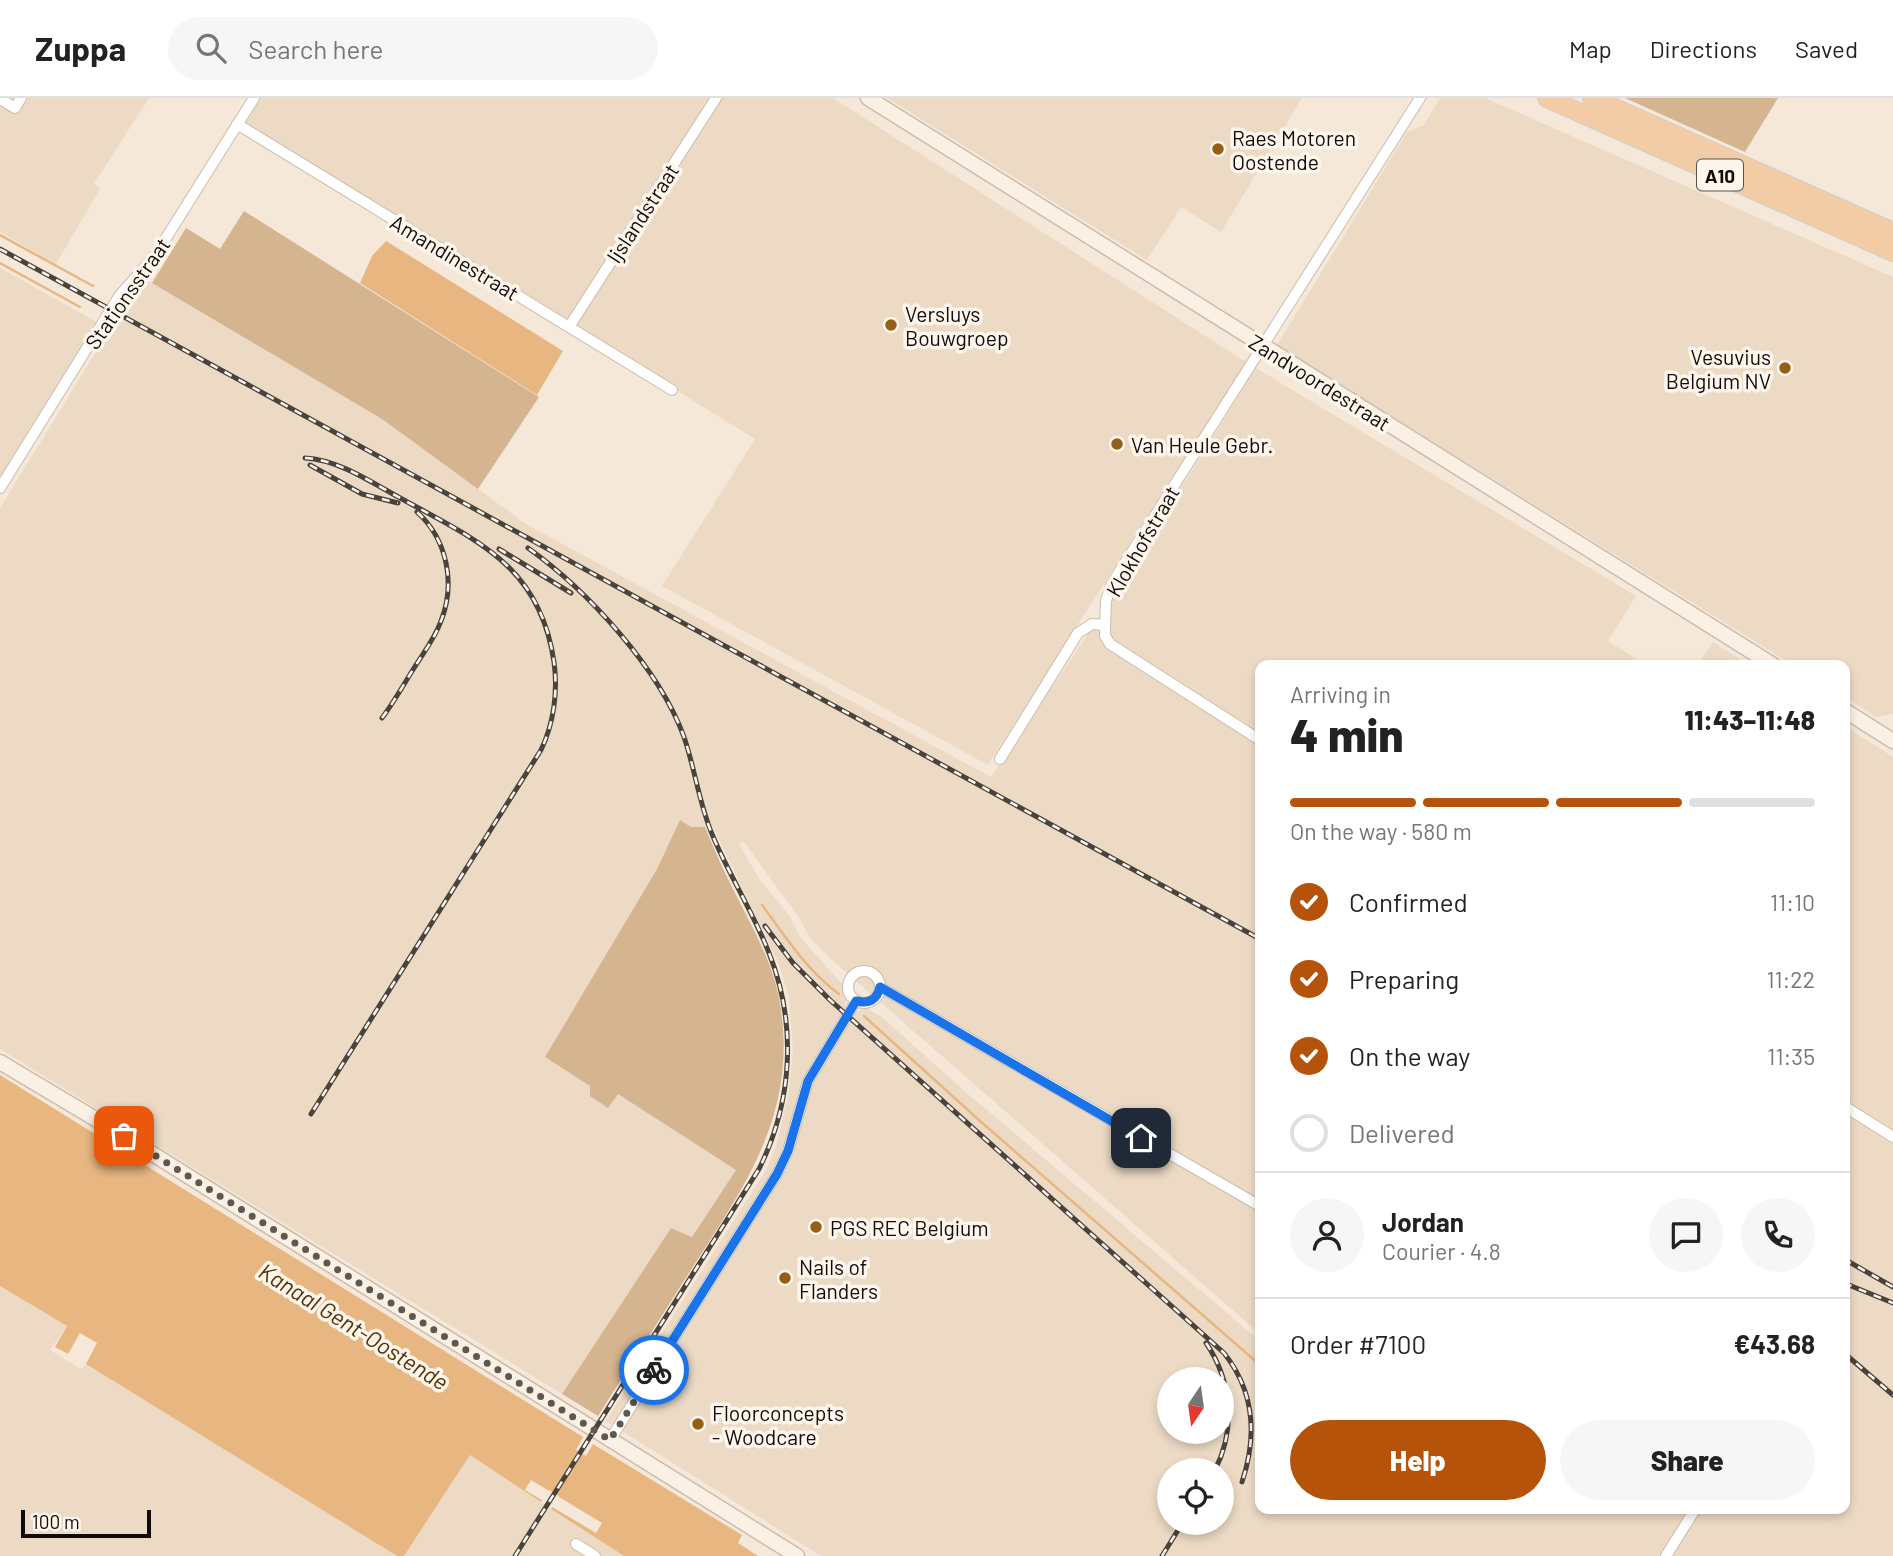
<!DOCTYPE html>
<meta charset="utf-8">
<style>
:root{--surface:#fff;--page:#f6f6f6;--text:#222;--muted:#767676;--line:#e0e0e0;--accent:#b45309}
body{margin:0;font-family:Barlow,sans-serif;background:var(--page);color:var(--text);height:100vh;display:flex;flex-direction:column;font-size:26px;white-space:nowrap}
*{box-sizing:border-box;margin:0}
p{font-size:23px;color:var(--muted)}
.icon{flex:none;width:38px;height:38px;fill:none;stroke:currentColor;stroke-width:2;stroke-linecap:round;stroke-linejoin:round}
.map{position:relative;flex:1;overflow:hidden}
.side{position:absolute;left:1255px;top:562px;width:595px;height:854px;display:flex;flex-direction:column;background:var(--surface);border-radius:14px;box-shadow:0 4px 10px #0003}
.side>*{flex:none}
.needle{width:46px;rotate:193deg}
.fabs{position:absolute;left:1157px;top:1269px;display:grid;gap:14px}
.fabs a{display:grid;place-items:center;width:77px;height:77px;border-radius:50%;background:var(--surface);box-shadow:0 4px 10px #0003;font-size:35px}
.scale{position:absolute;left:21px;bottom:18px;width:130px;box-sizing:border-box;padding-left:7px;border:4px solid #100b07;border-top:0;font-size:19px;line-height:24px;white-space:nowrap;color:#100b07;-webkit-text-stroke:5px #fef6ed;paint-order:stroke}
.pin{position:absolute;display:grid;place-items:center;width:60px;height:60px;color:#fff;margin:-30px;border-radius:14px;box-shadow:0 4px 10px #0006}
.courier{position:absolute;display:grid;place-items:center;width:70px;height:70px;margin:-35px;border:5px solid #1a73e8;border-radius:50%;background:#fff;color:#222;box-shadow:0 2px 9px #0007}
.headline em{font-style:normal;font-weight:800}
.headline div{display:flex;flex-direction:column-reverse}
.headline{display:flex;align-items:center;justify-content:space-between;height:119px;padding:0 35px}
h1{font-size:46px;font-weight:800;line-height:52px}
.bar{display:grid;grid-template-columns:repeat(4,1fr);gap:10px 7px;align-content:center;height:84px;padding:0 35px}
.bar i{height:9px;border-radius:5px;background:var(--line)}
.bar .current{background:var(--accent)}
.bar p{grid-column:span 4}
.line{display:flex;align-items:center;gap:18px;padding:0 35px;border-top:2px solid var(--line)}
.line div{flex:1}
.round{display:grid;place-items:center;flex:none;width:74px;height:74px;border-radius:37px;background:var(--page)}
ol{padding:0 35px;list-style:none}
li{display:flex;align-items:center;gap:21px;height:77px}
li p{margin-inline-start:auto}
li .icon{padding:7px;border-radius:50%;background:var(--accent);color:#fff;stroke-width:4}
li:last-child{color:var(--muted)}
li i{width:38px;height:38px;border:4px solid var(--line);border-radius:50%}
.action{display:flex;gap:14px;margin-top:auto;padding:14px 35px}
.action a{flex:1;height:80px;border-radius:42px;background:var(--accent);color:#fff;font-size:28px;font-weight:800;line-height:80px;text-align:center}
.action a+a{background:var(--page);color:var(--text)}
header{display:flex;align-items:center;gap:42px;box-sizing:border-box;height:98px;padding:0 35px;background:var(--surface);border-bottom:2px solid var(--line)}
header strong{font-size:33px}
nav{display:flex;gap:38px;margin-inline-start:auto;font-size:24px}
.search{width:490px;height:63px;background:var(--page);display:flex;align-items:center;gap:18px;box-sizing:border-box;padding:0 24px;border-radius:38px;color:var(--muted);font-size:26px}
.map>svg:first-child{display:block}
</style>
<header>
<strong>Zuppa</strong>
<div class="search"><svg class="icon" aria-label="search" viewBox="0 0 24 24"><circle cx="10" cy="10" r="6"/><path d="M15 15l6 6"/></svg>Search here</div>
<nav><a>Map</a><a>Directions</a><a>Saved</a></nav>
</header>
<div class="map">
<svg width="1893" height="1458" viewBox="0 0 1893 1458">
<rect width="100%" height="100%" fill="#f6e8d9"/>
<!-- built -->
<path fill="#ecdac5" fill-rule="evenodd" d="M0 0H149L94 86 100 91 56 166 0 134Z
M260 0H833L1246 264 988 667 662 488 755 341 244 26Z
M887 0H1302L1221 134 1181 109 1147 162Z
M1440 0H1485L1893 179V616L1876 619 1845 599 1844 567H1793L1277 247 1407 34 1424 27Z
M0 170 102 227 0 382Z
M142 179 382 321 526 426 991 679 1113 499 1256 270 1636 498 1608 543 1646 567H1260V1236L832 862 810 840 798 818 744 744 739 746 760 782 790 818 800 839 845 889 847 899 844 912 852 917 865 909 883 920 968 996 1260 1243V1410H1844L1845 628 1893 659V1458H821L606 1323 766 1072 776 1048 788 999 793 954 789 899 780 869 713 729H691L680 722 657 771 545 959 590 988V998L607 1009 618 996 736 1072 692 1139 671 1130 562 1296 0 951V410ZM1169 1281H1222V1334H1169ZM1169 1372H1222V1424H1169Z
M1713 544 1749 567H1697Z
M0 1188 67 1228 50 1252 81 1271 86 1266 397 1458H0Z
M470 1357 594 1439 624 1458H404Z"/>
<!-- green -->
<path fill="#d5b490" d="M1625 0H1778L1745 54Z
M244 113 539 299 478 391 382 321 152 185 186 130 220 151Z
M680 722 691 729H705C713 748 721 768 731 787 749 824 771 859 779 900 800 1012 747 1085 689 1175 659 1223 628 1270 598 1318L562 1296 671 1130 692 1139 736 1072 618 996 608 1010 590 998V988L545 959 657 771Z"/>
<!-- water -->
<path fill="#e8b680" d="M386 143 563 253 537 297 360 185 372 158Z
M0 977 583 1339 576 1352 586 1358 593 1346 742 1437 738 1445 758 1458H624L551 1411 559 1398 549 1392 541 1404 470 1357 404 1458H397L86 1266 97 1245 80 1235 68 1256 55 1249 67 1228 0 1188Z"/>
<!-- pier -->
<path fill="#f6e8d9" d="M531 1382 602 1425 596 1435 549 1407 554 1400 550 1397 545 1404 525 1392Z"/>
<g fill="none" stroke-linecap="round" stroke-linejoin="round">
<!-- stream -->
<path stroke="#e8b680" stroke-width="2.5" d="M0 137 93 188
M0 165 80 209
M762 807C785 838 807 873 839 896
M864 918 980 1023 1260 1267"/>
<defs>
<path id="street" d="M0 1 15 10 21 0
M237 26 672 292
M569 229 716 0
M0 390 120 197 156 156 254 0
M1105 527V538L1110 546 1260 642
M1000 661 1078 535 1092 526 1105 527 1106 503 1111 487 1420 0
M848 889a16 16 0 1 1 32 0a16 16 0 1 1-32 0Z
M880 889 1260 1108
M1844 1008 1893 1039
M610 1342 777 1076 788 1053 808 983 856 903
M576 1446 595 1458
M1666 1458 1696 1410"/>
<path id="secondary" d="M868 0 1773 567
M1844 612 1893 643
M0 964 124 1038 797 1458"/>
<path id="highway" d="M1547 0 1893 154
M1592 0 1893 134"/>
</defs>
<!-- street casing -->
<use href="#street" stroke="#cabdaf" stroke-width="12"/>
<!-- secondary casing -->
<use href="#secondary" stroke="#cabdaf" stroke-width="17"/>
<!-- highway casing -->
<use href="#highway" stroke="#cfcecd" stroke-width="20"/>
<!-- street -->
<use href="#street" stroke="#fff" stroke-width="10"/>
<!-- secondary -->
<use href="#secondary" stroke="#fbf0e4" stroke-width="14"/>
<!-- highway -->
<use href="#highway" stroke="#f2cca4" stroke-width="18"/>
<defs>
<path id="rail" d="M0 151 1260 841
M305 360C340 362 372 385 402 401 478 443 540 468 554 564 558 593 554 625 541 652L311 1016
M310 367 362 396 398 405
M499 451 571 495
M382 620C394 604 404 586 414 570 424 554 435 540 441 523 456 485 447 441 417 414
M765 828 793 865 830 902 1224 1255C1255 1294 1257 1339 1242 1384
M1844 1161 1893 1189
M1844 1185 1893 1205
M1206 1245C1232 1283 1236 1331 1215 1372
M1844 1255 1893 1297
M515 1458 759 1071C793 1003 797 925 769 855 753 814 729 777 712 736 699 705 695 671 684 639 659 570 587 492 528 450
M1162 1458 1183 1424"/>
</defs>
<!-- rail casing -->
<use href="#rail" stroke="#4a433c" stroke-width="5"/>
<!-- rail -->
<use href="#rail" stroke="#fef6ed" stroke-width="2.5" stroke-dasharray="8" stroke-linecap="butt"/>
</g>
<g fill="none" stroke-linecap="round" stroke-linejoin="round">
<!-- done -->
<path stroke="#605850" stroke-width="7" stroke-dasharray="0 12.6" d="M124 1038 610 1342 654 1272"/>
<!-- route -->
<path stroke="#1a73e8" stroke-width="9" d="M654 1272 777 1076 788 1053 808 983 856 903C869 906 877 902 880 889L1141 1040"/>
</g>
<!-- markers -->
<g fill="#955f16" stroke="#fef6ed" stroke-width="2.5">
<circle cx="1218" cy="51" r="7"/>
<circle cx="891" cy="227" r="7"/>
<circle cx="1785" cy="270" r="7"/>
<circle cx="1117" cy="346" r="7"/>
<circle cx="816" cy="1129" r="7"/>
<circle cx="785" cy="1180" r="7"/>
<circle cx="698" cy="1326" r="7"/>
</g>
<g text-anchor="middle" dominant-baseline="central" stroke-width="7" stroke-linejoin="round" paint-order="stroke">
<!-- shield labels -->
<rect fill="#fef6ed" stroke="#57524c" stroke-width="2" x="1697" y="61.5" width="46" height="31" rx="5"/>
<g font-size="19" font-weight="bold" fill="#100b07">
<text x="1720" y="77">A10</text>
</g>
<!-- poi labels -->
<g font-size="21" fill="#100b07" stroke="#fef6ed" text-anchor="start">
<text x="1232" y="39">Raes Motoren<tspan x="1232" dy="24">Oostende</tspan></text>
<text x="905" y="215">Versluys<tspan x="905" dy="24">Bouwgroep</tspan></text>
<text x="1771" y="258" text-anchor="end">Vesuvius<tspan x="1771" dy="24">Belgium NV</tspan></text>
<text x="1131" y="346">Van Heule Gebr.</text>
<text x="830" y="1129">PGS REC Belgium</text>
<text x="799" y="1168">Nails of<tspan x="799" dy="24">Flanders</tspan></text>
<text x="712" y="1314">Floorconcepts<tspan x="712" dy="24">- Woodcare</tspan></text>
</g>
<!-- street labels -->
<g font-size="21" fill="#100b07" stroke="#fef6ed">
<text transform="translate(642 115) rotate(-57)">Ijslandstraat</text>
<text transform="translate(455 159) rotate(31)">Amandinestraat</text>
<text transform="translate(127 195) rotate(-55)">Stationsstraat</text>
<text transform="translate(1320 284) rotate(32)">Zandvoordestraat</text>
<text transform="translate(1142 443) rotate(-60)">Klokhofstraat</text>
</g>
<!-- water labels -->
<g font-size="23" font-style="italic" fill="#513104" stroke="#fef6ed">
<text transform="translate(354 1228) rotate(32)">Kanaal Gent-Oostende</text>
</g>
</g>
</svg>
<div class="fabs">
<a><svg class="needle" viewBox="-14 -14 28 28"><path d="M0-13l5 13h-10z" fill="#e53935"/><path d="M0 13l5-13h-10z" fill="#767676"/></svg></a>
<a><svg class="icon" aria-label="locate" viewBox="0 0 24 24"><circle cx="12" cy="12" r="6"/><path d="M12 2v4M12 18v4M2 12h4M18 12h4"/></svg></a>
</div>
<div class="scale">100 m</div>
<div class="pin" style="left:124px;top:1038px;background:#ea580c"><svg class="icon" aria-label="bag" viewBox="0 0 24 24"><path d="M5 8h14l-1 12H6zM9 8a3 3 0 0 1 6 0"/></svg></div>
<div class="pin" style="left:1141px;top:1040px;background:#1f2937"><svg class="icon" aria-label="home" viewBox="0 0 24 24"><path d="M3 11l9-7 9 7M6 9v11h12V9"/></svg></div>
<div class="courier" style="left:654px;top:1272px"><svg class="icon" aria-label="bike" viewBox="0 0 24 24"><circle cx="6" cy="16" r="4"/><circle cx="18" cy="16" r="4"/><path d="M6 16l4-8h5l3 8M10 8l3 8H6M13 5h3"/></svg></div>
<section class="side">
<div class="headline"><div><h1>4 min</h1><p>Arriving in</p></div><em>11:43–11:48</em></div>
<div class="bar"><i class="current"></i><i class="current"></i><i class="current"></i><i></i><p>On the way · 580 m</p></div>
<ol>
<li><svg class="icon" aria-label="check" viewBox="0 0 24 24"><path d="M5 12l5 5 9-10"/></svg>Confirmed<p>11:10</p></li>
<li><svg class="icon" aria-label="check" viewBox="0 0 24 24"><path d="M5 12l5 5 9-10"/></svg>Preparing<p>11:22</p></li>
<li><svg class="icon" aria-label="check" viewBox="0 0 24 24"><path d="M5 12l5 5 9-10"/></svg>On the way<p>11:35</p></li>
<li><i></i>Delivered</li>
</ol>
<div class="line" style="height:126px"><a class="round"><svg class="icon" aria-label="person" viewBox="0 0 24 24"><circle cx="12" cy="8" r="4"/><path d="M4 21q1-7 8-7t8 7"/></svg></a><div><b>Jordan</b><p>Courier · 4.8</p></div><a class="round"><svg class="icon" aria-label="chat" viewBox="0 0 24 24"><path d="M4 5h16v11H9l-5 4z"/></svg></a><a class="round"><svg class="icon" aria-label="phone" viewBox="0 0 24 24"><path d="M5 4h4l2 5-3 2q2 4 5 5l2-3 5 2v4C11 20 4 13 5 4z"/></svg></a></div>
<div class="line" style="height:91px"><div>Order #7100</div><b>€43.68</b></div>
<div class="action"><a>Help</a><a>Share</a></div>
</section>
</div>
